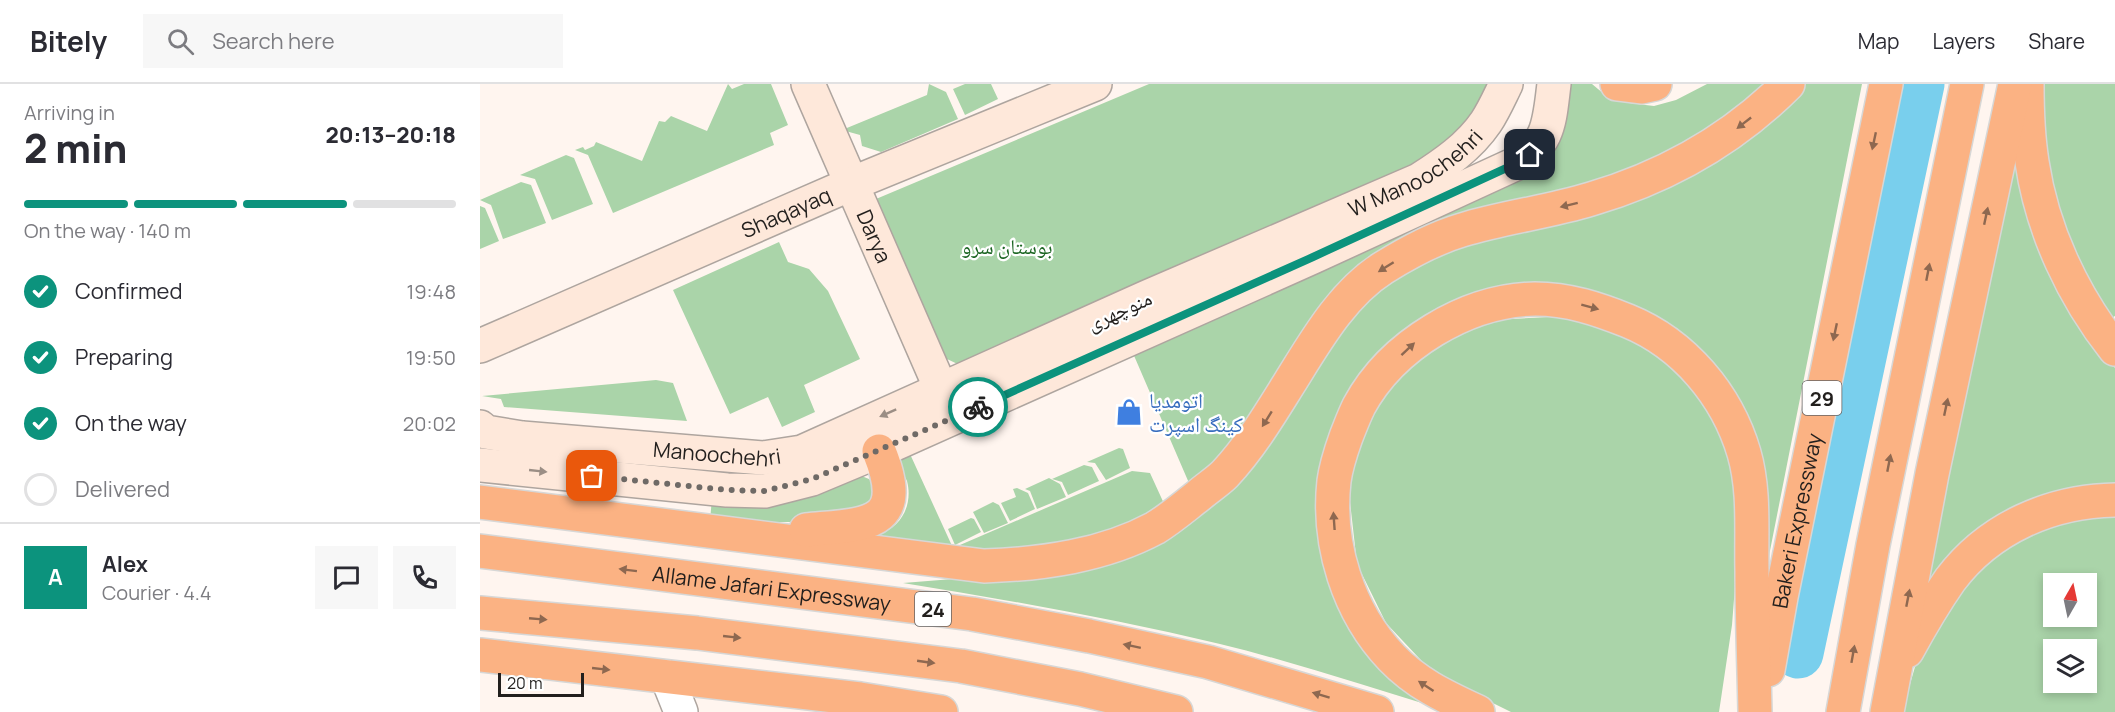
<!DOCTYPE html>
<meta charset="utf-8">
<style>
:root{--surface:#fff;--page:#f7f7f7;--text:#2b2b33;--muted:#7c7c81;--line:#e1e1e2;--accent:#0c937d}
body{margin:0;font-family:Manrope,"Noto Naskh Arabic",sans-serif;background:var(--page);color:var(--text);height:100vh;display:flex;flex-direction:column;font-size:22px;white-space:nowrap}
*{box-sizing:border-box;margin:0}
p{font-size:20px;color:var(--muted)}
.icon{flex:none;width:33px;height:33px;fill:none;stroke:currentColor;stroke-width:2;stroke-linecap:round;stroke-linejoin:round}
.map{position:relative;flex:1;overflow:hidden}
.sheet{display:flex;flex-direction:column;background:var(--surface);width:480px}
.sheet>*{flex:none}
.needle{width:39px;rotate:9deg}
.buttons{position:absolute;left:1563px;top:489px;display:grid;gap:12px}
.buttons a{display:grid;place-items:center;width:54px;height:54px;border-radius:0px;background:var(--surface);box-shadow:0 3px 9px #0003;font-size:30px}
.scale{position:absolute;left:18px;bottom:15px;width:86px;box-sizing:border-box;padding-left:6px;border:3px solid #221f1d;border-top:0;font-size:16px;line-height:21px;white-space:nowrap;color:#221f1d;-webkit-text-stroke:4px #fff;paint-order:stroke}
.pin{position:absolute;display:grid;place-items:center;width:51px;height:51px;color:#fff;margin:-26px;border-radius:12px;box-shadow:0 3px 9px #0006}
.courier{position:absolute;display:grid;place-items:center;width:60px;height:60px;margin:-30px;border:4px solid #0c937d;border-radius:50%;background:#fff;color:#222;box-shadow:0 2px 8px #0007}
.head em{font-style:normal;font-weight:800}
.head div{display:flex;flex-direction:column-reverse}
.head{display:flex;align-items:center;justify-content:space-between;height:102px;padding:0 24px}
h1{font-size:39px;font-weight:800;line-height:45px}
.bar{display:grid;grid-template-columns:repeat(4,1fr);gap:9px 6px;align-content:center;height:72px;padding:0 24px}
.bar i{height:8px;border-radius:4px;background:var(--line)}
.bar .current{background:var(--accent)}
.bar p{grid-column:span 4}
.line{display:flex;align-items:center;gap:15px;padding:0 24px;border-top:2px solid var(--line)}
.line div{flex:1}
.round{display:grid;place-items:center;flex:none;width:63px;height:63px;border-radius:0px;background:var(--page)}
ol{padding:0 24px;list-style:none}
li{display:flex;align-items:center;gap:18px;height:66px}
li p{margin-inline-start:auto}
li .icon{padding:6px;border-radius:50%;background:var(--accent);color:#fff;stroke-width:4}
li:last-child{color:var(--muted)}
li i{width:33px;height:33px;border:3px solid var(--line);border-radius:50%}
header{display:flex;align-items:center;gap:36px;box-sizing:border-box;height:84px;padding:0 30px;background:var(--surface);border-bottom:2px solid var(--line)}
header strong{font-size:28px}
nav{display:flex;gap:33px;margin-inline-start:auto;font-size:21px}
.search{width:420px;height:54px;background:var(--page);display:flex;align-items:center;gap:15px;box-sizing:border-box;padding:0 21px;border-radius:0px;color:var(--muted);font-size:22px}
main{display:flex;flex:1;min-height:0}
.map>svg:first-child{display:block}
</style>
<header>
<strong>Bitely</strong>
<div class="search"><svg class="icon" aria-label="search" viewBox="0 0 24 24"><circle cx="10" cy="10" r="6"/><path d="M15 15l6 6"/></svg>Search here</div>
<nav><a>Map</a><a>Layers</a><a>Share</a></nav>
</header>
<main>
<section class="sheet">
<div class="head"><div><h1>2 min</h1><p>Arriving in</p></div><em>20:13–20:18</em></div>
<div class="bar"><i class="current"></i><i class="current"></i><i class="current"></i><i></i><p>On the way · 140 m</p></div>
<ol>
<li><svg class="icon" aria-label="check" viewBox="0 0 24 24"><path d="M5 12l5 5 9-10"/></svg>Confirmed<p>19:48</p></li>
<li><svg class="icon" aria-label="check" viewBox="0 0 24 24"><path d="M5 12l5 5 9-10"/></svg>Preparing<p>19:50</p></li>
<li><svg class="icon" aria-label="check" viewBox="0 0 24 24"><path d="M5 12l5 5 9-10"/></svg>On the way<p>20:02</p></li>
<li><i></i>Delivered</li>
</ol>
<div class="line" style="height:108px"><b class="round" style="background:var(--accent);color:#fff">A</b><div><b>Alex</b><p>Courier · 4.4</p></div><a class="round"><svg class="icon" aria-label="chat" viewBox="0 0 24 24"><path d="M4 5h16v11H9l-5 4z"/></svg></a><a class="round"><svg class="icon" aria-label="phone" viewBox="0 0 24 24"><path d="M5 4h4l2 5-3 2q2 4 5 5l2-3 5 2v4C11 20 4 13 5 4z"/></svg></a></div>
</section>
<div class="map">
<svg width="1635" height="628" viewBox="0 0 1635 628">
<rect width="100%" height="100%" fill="#fff5ef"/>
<!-- green -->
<path fill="#aad4a9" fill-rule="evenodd" d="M248 0 252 5 264 0H291L308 41 290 49 294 61 133 129 108 71 95 66 103 63 105 66 114 62 116 58 162 77 179 37 185 38 191 32 227 47Z
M449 0 466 8 478 35 401 68 382 62 380 51 362 46 447 11Z
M485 0H511L518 15 485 31 473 5Z
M669 0H1013L967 66 486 284 467 275 396 115Z
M1085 0H1112L1124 10 1149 19 1174 22 1196 16 1227 0H1292L1184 78 940 151 769 346 712 406 652 267 1016 100Z
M1325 0H1382L1285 492 1265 336 1084 204 894 282 847 477 971 628C894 605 818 579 740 560 635 535 529 516 423 499L573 487 687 450 881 216 965 163 1112 129 1315 10Z
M1555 0H1635V232L1626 237 1606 201 1570 101Z
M1538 28 1616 260 1635 284V406L1604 408 1440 522Z
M86 71 94 74 113 120 72 136 55 95 40 91Z
M41 98 51 101 66 139 23 155 11 121 0 116Z
M0 122 5 124 19 157 0 165Z
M299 158 308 178 329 185 348 207 380 275 324 301 335 328 302 343 288 313 250 330 193 206Z
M1089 232 1153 252 1203 294 1246 349 1261 424 1252 541 1239 628H1031L954 590 906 539 877 480 868 400 893 326 939 267 1012 236Z
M176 296 193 299 207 337 24 323 21 315 2 312Z
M639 364 643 365 650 384 626 396 615 379 607 378Z
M430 370 473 464 652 387 670 389 686 424C591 492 467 468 361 453 372 452 388 454 399 450 422 443 433 420 427 397 424 390 419 383 416 376Z
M604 381 612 383 619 397 588 411 582 398 572 395Z
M379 391 389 395 395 403 388 425 320 438H230L232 413Z
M569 394 580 400 586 413 557 425 550 407 545 405Z
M537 404 548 409 555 425 530 437 521 419 536 413 533 405Z
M513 418 519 421 528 439 504 449 493 428Z
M1635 428V628H1422L1441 562 1466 518 1541 447ZM1574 500H1606V532H1574ZM1574 566H1606V598H1574Z
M491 434 494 435 501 448 475 461 468 445Z"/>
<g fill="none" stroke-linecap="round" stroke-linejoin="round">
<!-- river -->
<path stroke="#79cfed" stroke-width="51" d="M1318 569 1439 0"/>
<defs>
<path id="street" d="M187 593 201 628"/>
<g id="secondary">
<path id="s1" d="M328 0 461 305"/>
<path id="s2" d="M0 262 371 100 615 0"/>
<path id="s3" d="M0 343 6 348 42 354 283 374 322 368 667 213 939 96C964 80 989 63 1006 38 1014 26 1020 12 1026 0"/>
<path d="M0 381 247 406 285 407 332 395 399 367 833 173 1033 81C1070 59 1069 40 1074 0"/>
</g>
<g id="highway">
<path d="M1137 0 1161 3 1175 0"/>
<path d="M1547 0C1547 26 1548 53 1552 78 1562 146 1593 212 1635 265"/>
<path d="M0 418 504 482C562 480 623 472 675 444 690 435 705 422 718 412 727 404 737 398 745 390 771 362 790 330 810 298 835 258 862 210 903 184 927 169 955 154 982 146 1024 133 1069 128 1111 115 1186 93 1253 55 1308 0"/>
<path d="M326 446C385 440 430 444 399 367"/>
<path id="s4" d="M0 467 492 530 609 552 728 578 897 628"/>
<path d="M0 529 217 549 481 582 600 605 696 628"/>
<path d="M1427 567C1440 543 1454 519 1470 496 1509 444 1571 417 1635 416"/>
<path d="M0 571 380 615 461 628"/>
<path id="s5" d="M1288 586 1301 513 1406 0"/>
<path d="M998 628C966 613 937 600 912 574 868 528 847 460 854 397 856 382 861 367 866 353 870 343 874 332 879 322 912 261 987 216 1055 215 1089 215 1118 225 1148 237 1204 260 1247 311 1264 369 1275 407 1271 447 1272 487 1272 534 1274 581 1275 628"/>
<path d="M1363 628 1393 461 1487 0"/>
<path d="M1407 628 1452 390 1535 0"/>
</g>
</defs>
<!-- street casing -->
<use href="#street" stroke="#aea59f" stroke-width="36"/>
<!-- secondary casing -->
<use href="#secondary" stroke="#aea59f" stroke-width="36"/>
<!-- highway casing -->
<use href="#highway" stroke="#d7d7d6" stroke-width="36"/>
<!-- street -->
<use href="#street" stroke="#fff" stroke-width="33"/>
<!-- secondary -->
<use href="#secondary" stroke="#fee8da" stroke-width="33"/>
<!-- highway -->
<use href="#highway" stroke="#fbb283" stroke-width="33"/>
</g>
<!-- one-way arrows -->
<defs><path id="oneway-solid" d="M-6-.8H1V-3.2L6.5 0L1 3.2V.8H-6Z" transform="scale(1.5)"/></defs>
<g fill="#8e6850">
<use href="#oneway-solid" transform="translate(1264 39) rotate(142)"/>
<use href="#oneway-solid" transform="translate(1394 57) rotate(102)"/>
<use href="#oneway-solid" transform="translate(1089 121) rotate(166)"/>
<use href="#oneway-solid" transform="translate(1506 132) rotate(-78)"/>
<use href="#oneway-solid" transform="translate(906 183) rotate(148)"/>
<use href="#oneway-solid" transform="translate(1448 188) rotate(-79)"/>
<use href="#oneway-solid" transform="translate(1110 223) rotate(15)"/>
<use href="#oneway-solid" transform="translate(1355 248) rotate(102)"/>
<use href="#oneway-solid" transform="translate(928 265) rotate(-43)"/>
<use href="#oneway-solid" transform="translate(1466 323) rotate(-78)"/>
<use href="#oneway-solid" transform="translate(787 335) rotate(122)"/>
<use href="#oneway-solid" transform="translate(1409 379) rotate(-79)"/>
<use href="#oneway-solid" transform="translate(854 437) rotate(-94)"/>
<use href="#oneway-solid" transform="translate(148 486) rotate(-173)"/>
<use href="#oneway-solid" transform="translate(1428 514) rotate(-79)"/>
<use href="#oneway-solid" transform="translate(58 535) rotate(5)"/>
<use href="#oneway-solid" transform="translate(252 553) rotate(6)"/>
<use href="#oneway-solid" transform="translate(652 562) rotate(-168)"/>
<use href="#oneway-solid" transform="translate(1373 570) rotate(-80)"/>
<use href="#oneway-solid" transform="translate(446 578) rotate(8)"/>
<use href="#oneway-solid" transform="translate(121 585) rotate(6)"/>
<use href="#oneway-solid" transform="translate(946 602) rotate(-147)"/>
<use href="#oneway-solid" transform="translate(841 611) rotate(-163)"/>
</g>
<g fill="#9b8e85">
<use href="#oneway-solid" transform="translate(408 329) rotate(156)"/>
<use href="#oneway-solid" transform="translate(58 387) rotate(6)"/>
</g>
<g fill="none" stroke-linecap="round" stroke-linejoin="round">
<!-- done -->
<path stroke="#6f6a66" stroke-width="6" stroke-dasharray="0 10.8" d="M112 392 247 406 285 407 332 395 498 323"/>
<!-- route -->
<path stroke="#0c937d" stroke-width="8" d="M498 323 833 173 1033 81 1050 71"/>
</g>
<!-- icons -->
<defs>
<symbol id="shop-bare" viewBox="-9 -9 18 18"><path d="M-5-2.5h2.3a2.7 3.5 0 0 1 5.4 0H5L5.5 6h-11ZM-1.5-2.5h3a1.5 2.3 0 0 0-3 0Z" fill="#3f7fe0" stroke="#fff" stroke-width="2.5" paint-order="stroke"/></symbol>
</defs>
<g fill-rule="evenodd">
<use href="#shop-bare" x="630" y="309" width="38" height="38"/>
</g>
<g text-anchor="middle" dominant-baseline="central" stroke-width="4.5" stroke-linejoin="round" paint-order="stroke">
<!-- shield labels -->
<g fill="#fff" stroke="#646261" stroke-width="1.5">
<rect x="1322.5" y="297" width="39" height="34" rx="4.5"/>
<rect x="435" y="508" width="36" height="34" rx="4.5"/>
</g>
<g font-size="20" font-weight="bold" fill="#221f1d">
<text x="1342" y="314">29</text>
<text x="453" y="525">24</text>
</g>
<!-- street labels -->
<g font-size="21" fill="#221f1d" stroke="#fff">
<text stroke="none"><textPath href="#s3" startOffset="1000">W Manoochehri</textPath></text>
<text stroke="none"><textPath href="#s2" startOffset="334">Shaqayaq</textPath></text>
<text stroke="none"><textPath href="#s1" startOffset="166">Darya</textPath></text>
<text transform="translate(639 226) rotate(-24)">منوچهری</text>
<text stroke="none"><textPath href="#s3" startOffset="240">Manoochehri</textPath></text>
<text stroke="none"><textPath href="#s5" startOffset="152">Bakeri Expressway</textPath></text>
<text stroke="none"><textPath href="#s4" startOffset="294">Allame Jafari Expressway</textPath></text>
</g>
<!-- park labels -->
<g font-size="21" fill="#1b6522" stroke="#fff">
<text x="527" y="162">بوستان سرو</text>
</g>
<!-- shop labels -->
<g font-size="21" fill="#366cbe" stroke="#fff" text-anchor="start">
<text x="669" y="316">اتومدیا<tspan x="669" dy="24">کینگ اسپرت</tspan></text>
</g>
</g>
</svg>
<div class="buttons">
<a><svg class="needle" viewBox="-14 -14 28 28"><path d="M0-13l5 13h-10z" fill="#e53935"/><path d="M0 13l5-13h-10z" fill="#7c7c81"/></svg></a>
<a><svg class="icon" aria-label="layers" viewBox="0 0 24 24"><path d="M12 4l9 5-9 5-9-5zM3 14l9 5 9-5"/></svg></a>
</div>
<div class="scale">20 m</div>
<div class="pin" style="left:112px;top:392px;background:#ea580c"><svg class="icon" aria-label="bag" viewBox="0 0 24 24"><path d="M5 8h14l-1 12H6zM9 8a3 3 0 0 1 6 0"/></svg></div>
<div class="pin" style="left:1050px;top:71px;background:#1f2937"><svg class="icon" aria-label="home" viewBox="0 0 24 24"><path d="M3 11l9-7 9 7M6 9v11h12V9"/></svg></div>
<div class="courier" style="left:498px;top:323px"><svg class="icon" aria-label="bike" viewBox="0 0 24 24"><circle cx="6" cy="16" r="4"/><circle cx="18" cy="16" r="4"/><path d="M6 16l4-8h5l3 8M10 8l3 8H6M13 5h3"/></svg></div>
</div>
</main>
